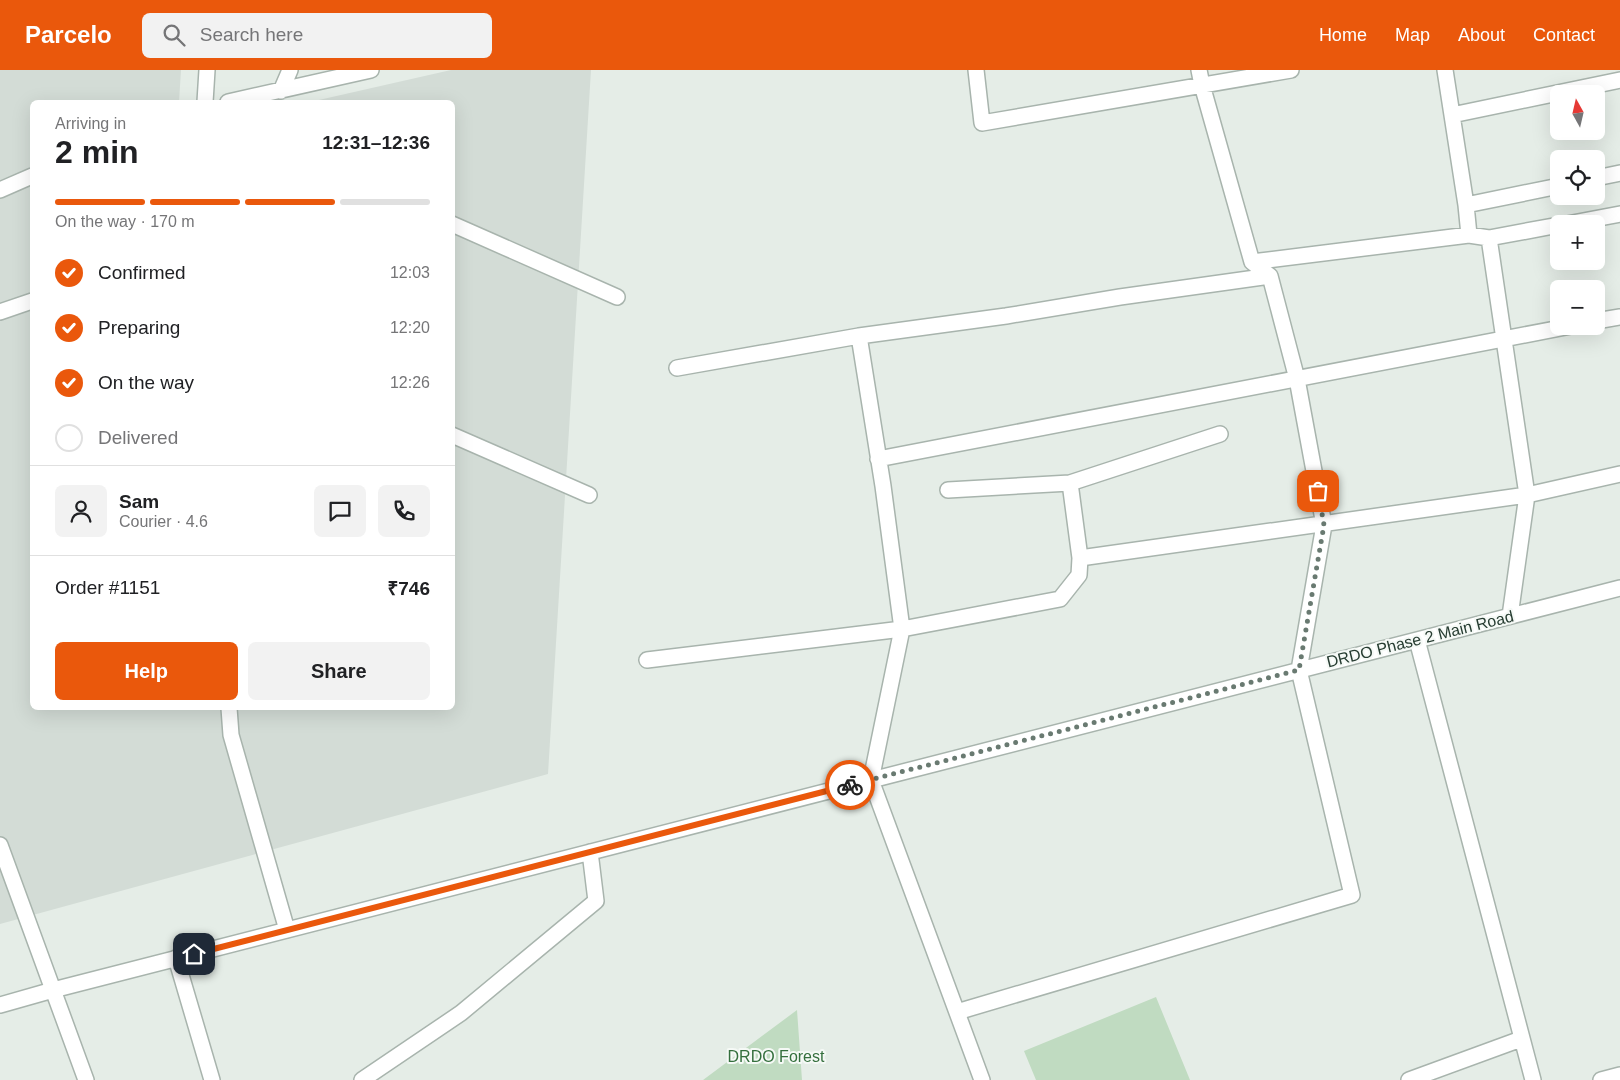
<!DOCTYPE html>
<meta charset="utf-8">
<style>
:root{--surface:#fff;--page:#f2f2f2;--text:#202124;--muted:#757577;--line:#e0e0e0;--accent:#ea580c}
body{margin:0;font-family:Helvetica,sans-serif;background:var(--page);color:var(--text);height:100vh;display:flex;flex-direction:column;font-size:19px;white-space:nowrap}
*{box-sizing:border-box;margin:0}
p{font-size:16px;color:var(--muted)}
.icon{flex:none;width:28px;height:28px;fill:none;stroke:currentColor;stroke-width:2;stroke-linecap:round;stroke-linejoin:round}
.map{position:relative;flex:1;overflow:hidden}
.details{position:absolute;left:30px;top:30px;width:425px;height:610px;display:flex;flex-direction:column;background:var(--surface);border-radius:8px;box-shadow:0 5px 20px #0002}
.details>*{flex:none}
.needle{width:32px;rotate:352deg}
.tools{position:absolute;left:1550px;top:15px;display:grid;gap:10px}
.tools a{display:grid;place-items:center;width:55px;height:55px;border-radius:8px;background:var(--surface);box-shadow:0 5px 20px #0002;font-size:25px}
.pin{position:absolute;display:grid;place-items:center;width:42px;height:42px;color:#fff;margin:-21px;border-radius:10px;box-shadow:0 2px 8px #0006}
.courier{position:absolute;display:grid;place-items:center;width:50px;height:50px;margin:-25px;border:4px solid #ea580c;border-radius:50%;background:#fff;color:#222;box-shadow:0 1px 6px #0007}
.overview em{font-style:normal;font-weight:600}
.overview div{display:flex;flex-direction:column-reverse}
.overview{display:flex;align-items:center;justify-content:space-between;height:85px;padding:0 25px}
h1{font-size:32px;font-weight:600;line-height:38px}
.bar{display:grid;grid-template-columns:repeat(4,1fr);gap:8px 5px;align-content:center;height:60px;padding:0 25px}
.bar i{height:6px;border-radius:4px;background:var(--line)}
.bar .current{background:var(--accent)}
.bar p{grid-column:span 4}
.line{display:flex;align-items:center;gap:12px;padding:0 25px;border-top:1px solid var(--line)}
.line div{flex:1}
.round{display:grid;place-items:center;flex:none;width:52px;height:52px;border-radius:8px;background:var(--page)}
ol{padding:0 25px;list-style:none}
li{display:flex;align-items:center;gap:15px;height:55px}
li p{margin-inline-start:auto}
li .icon{padding:5px;border-radius:50%;background:var(--accent);color:#fff;stroke-width:4}
li:last-child{color:var(--muted)}
li i{width:28px;height:28px;border:2px solid var(--line);border-radius:50%}
.primary-button{display:flex;gap:10px;margin-top:auto;padding:10px 25px}
.primary-button a{flex:1;height:58px;border-radius:8px;background:var(--accent);color:#fff;font-size:20px;font-weight:600;line-height:58px;text-align:center}
.primary-button a+a{background:var(--page);color:var(--text)}
header{display:flex;align-items:center;gap:30px;box-sizing:border-box;height:70px;padding:0 25px;background:var(--accent);color:#fff}
header strong{font-size:24px}
nav{display:flex;gap:28px;margin-inline-start:auto;font-size:18px}
.search{width:350px;height:45px;background:var(--page);display:flex;align-items:center;gap:12px;box-sizing:border-box;padding:0 18px;border-radius:8px;color:var(--muted);font-size:19px}
.map>svg:first-child{display:block}
</style>
<header>
<strong>Parcelo</strong>
<div class="search"><svg class="icon" aria-label="search" viewBox="0 0 24 24"><circle cx="10" cy="10" r="6"/><path d="M15 15l6 6"/></svg>Search here</div>
<nav><a>Home</a><a>Map</a><a>About</a><a>Contact</a></nav>
</header>
<div class="map">
<svg width="1620" height="1010" viewBox="0 0 1620 1010">
<rect width="100%" height="100%" fill="#e5ede7"/>
<!-- built -->
<path fill="#d3dcd6" d="M0 0H181L179 32H32V638H452V32H310L451 0H591L548 704 0 854Z"/>
<!-- green -->
<path fill="#c0dbc1" d="M1156 927 1190 1010H1036L1024 981Z
M797 940 802 1010H703Z"/>
<g fill="none" stroke-linecap="round" stroke-linejoin="round">
<defs>
<path id="minor" d="M976 0 982 53 1291 0
M1445 0 1466 135 1469 165 1489 168 1527 425 1510 546
M281 21 290 0
M205 32 207 0
M228 32 371 0
M1452 45 1620 10
M1596 108 1620 103
M0 120 32 106
M1466 135 1559 116
M452 154 617 227
M1567 154 1620 144
M1489 168 1559 155
M1252 192 1469 165
M0 242 32 231
M1596 251 1620 247
M859 266 883 416 902 559 871 710 982 1010
M677 298 859 266 1006 246 1120 227 1270 206
M452 365 589 425
M878 389 1571 256
M948 420 1070 413 1220 364
M1080 488 1527 425 1620 404
M1417 570 1533 1010
M647 590 902 559 1060 529 1079 505 1080 488 1070 413
M229 638 231 665 287 860
M0 775 86 1010
M176 888 212 1010
M0 935 53 920 1620 518
M957 942 1352 825 1299 600 1324 455 1297 309 1270 206 1252 192 1202 15 1199 0
M362 1010 461 943 596 831 590 782
M1409 1010 1521 969
M1601 1010 1620 1005"/>
</defs>
<!-- minor casing -->
<use href="#minor" stroke="#a8b4ad" stroke-width="18"/>
<!-- minor -->
<use href="#minor" stroke="#fff" stroke-width="15"/>
</g>
<g fill="none" stroke-linecap="round" stroke-linejoin="round">
<!-- done -->
<path stroke="#697a71" stroke-width="5" stroke-dasharray="0 9" d="M850 715 1299 600 1324 455 1318 421"/>
<!-- route -->
<path stroke="#ea580c" stroke-width="6" d="M194 884 850 715"/>
</g>
<g text-anchor="middle" dominant-baseline="central" stroke-width="4" stroke-linejoin="round" paint-order="stroke">
<!-- street labels -->
<g font-size="16" fill="#263c31" stroke="#f5f9f6">
<text transform="translate(1420 569) rotate(-14)">DRDO Phase 2 Main Road</text>
</g>
<!-- park labels -->
<g font-size="16" fill="#346f3d" stroke="#f5f9f6">
<text x="776" y="986">DRDO Forest</text>
</g>
</g>
</svg>
<div class="tools">
<a><svg class="needle" viewBox="-14 -14 28 28"><path d="M0-13l5 13h-10z" fill="#e53935"/><path d="M0 13l5-13h-10z" fill="#757577"/></svg></a>
<a><svg class="icon" aria-label="locate" viewBox="0 0 24 24"><circle cx="12" cy="12" r="6"/><path d="M12 2v4M12 18v4M2 12h4M18 12h4"/></svg></a>
<a>+</a>
<a>−</a>
</div>
<div class="pin" style="left:1318px;top:421px;background:#ea580c"><svg class="icon" aria-label="bag" viewBox="0 0 24 24"><path d="M5 8h14l-1 12H6zM9 8a3 3 0 0 1 6 0"/></svg></div>
<div class="pin" style="left:194px;top:884px;background:#1f2937"><svg class="icon" aria-label="home" viewBox="0 0 24 24"><path d="M3 11l9-7 9 7M6 9v11h12V9"/></svg></div>
<div class="courier" style="left:850px;top:715px"><svg class="icon" aria-label="bike" viewBox="0 0 24 24"><circle cx="6" cy="16" r="4"/><circle cx="18" cy="16" r="4"/><path d="M6 16l4-8h5l3 8M10 8l3 8H6M13 5h3"/></svg></div>
<section class="details">
<div class="overview"><div><h1>2 min</h1><p>Arriving in</p></div><em>12:31–12:36</em></div>
<div class="bar"><i class="current"></i><i class="current"></i><i class="current"></i><i></i><p>On the way · 170 m</p></div>
<ol>
<li><svg class="icon" aria-label="check" viewBox="0 0 24 24"><path d="M5 12l5 5 9-10"/></svg>Confirmed<p>12:03</p></li>
<li><svg class="icon" aria-label="check" viewBox="0 0 24 24"><path d="M5 12l5 5 9-10"/></svg>Preparing<p>12:20</p></li>
<li><svg class="icon" aria-label="check" viewBox="0 0 24 24"><path d="M5 12l5 5 9-10"/></svg>On the way<p>12:26</p></li>
<li><i></i>Delivered</li>
</ol>
<div class="line" style="height:90px"><a class="round"><svg class="icon" aria-label="person" viewBox="0 0 24 24"><circle cx="12" cy="8" r="4"/><path d="M4 21q1-7 8-7t8 7"/></svg></a><div><b>Sam</b><p>Courier · 4.6</p></div><a class="round"><svg class="icon" aria-label="chat" viewBox="0 0 24 24"><path d="M4 5h16v11H9l-5 4z"/></svg></a><a class="round"><svg class="icon" aria-label="phone" viewBox="0 0 24 24"><path d="M5 4h4l2 5-3 2q2 4 5 5l2-3 5 2v4C11 20 4 13 5 4z"/></svg></a></div>
<div class="line" style="height:65px"><div>Order #1151</div><b>₹746</b></div>
<div class="primary-button"><a>Help</a><a>Share</a></div>
</section>
</div>
